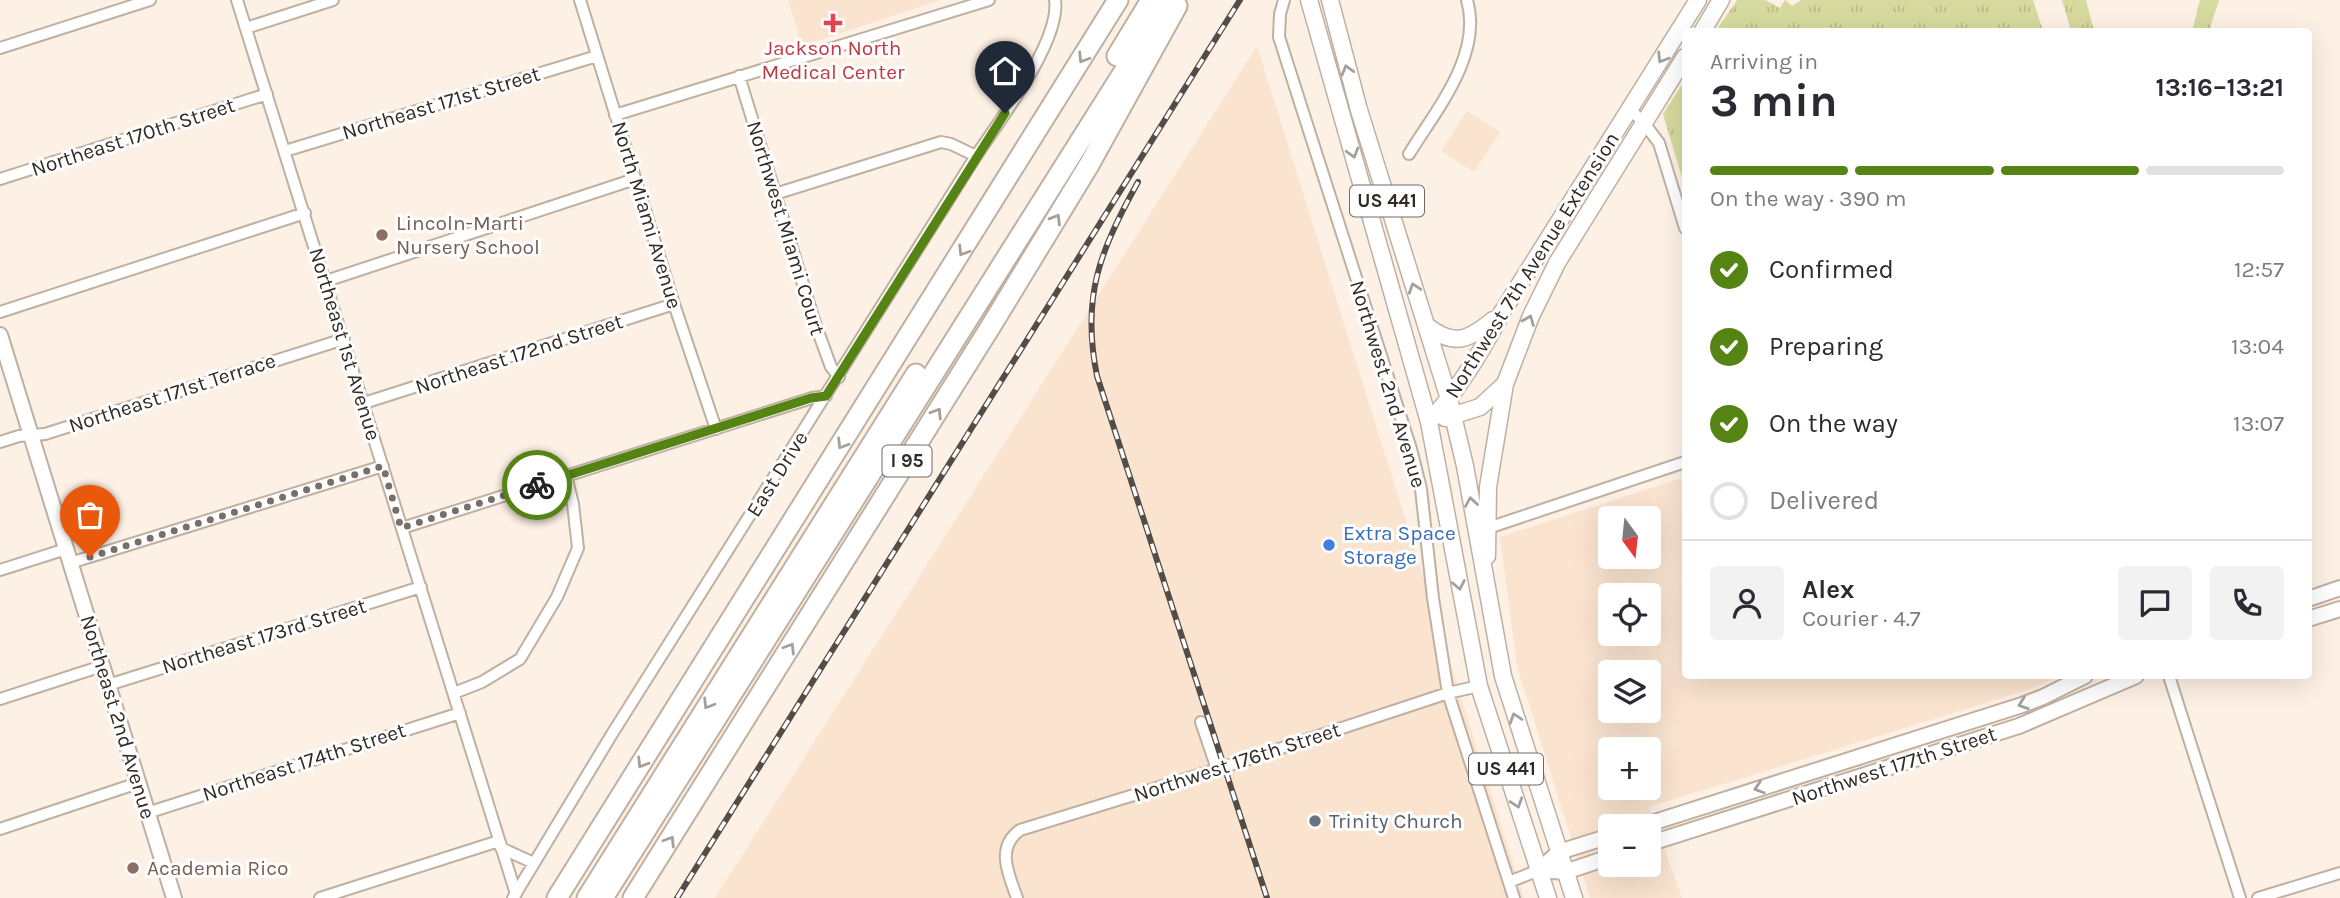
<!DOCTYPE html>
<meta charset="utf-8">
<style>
:root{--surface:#fff;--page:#f2f2f3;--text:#2b2b33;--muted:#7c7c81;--line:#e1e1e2;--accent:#558414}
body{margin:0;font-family:Karla,sans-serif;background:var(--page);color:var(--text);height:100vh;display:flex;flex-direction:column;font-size:26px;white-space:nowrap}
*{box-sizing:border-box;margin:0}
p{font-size:23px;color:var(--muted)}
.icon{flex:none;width:38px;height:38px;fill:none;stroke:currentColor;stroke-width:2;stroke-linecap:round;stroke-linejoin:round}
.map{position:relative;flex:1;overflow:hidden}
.drawer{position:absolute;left:1682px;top:28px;width:630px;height:651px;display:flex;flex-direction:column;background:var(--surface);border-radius:7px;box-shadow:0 7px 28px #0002}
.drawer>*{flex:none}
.needle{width:46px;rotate:165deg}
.buttons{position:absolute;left:1598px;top:506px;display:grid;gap:14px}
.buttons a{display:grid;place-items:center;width:63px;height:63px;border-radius:7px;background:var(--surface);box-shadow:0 7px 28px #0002;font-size:35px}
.pin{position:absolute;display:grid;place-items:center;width:60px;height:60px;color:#fff;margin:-72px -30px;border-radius:50% 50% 50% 0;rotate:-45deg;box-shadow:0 0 7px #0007}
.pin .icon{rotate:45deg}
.courier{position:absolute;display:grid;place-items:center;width:70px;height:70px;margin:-35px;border:5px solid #558414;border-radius:50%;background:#fff;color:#222;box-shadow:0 2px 9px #0007}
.summary em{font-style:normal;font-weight:700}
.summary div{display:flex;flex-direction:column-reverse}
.summary{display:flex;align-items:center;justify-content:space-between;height:119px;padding:0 28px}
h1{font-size:46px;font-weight:700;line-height:52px}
.bar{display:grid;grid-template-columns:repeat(4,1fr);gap:10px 7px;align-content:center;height:84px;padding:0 28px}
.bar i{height:9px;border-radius:5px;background:var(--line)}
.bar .selected{background:var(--accent)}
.bar p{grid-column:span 4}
.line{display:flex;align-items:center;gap:18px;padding:0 28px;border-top:2px solid var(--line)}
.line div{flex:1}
.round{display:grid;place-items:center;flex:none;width:74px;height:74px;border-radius:7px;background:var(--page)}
ol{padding:0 28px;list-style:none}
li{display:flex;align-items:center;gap:21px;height:77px}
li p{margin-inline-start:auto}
li .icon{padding:7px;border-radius:50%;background:var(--accent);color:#fff;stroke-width:4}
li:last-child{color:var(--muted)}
li i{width:38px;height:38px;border:4px solid var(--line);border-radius:50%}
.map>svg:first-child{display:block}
</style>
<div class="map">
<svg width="2340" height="898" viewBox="0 0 2340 898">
<defs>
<pattern id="grass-tufts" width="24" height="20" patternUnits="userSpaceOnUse" patternTransform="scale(1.75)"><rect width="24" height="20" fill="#d6da9e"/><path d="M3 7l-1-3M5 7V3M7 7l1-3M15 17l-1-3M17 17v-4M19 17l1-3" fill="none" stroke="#b8bb88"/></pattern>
</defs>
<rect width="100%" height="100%" fill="#fdf0e4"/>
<!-- built -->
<path fill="#fae4d0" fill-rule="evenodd" d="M788 0H940L802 46Z
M1257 46 1524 898H715Z
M1467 111 1500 132 1474 172 1441 151Z
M1685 477V676H2059L2034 688 1649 807 1682 898H1590L1517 666 1500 537ZM1610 518H1648V556H1610ZM1610 595H1648V634H1610ZM1610 672H1648V710H1610ZM1610 749H1648V788H1610ZM1610 826H1648V864H1610Z"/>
<!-- grass -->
<path fill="url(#grass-tufts)" d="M1737 0H1765L1780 8 1785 0 1792 6 1801 0H2033L2043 31H1716Z
M2062 0H2086L2094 31H2071Z
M2200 0H2219L2209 31H2192Z
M1685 80V188L1663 114Z"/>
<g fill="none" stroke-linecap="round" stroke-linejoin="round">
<defs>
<path id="street" d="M237 0 516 894
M580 0 674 304 716 429
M1284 0 1280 14 1279 37 1411 449 1421 489 1433 598 1448 693 1514 898
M246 28 333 0
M0 48 150 0
M739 76 816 326 831 367 839 377
M1630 109 1644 123 1659 143 1685 228
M615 115 989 0
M285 151 597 56
M1409 154C1436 110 1483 55 1467 0
M0 179 267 94
M775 194 941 142 951 144 976 156
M326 281 635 179
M0 312 305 213
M364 403 674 304
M0 442 19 436 45 434 344 339
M402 528 812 398 826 396
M1488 528 1685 462
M70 563 383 466
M0 570 66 549
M2169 676 2240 898
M108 685 421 587
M454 693 482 682 520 659 557 597 578 548 573 504 566 476
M0 699 102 666
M1201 722 1217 769
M147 813 460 713
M0 829 138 783
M501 848 534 863
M1509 882 1539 870
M320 898 499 841
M513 898 612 734 976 156C999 121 1061 41 1055 0
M1017 898C1009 875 995 848 1020 830L1215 770 1448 693 1479 686
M2258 898 2340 873"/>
<path id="secondary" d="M0 335 174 898
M2308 599 2340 588
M2308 619 2340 609
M1642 826 2022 705 2043 697 2085 676
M1648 844 2019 726 2136 676
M1539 870 1559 852 1610 836
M1539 870 1565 872 1610 857"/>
<path id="primary" d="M1309 0 1429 422 1479 686 1548 898
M1330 0 1359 110 1449 399 1465 466 1503 676 1574 898
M1702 32 1721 0
M1427 326C1454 347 1469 340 1493 320
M1445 418 1480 407 1505 384 1531 316 1557 263 1685 57
M1429 422C1458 390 1481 353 1501 314L1698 0
M1487 556 1488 487 1505 384"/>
<path id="highway" d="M1117 56 1151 0
M557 898 1118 0
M587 898 916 374
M603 898 1169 0
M633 898 991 326 1089 165 1177 6"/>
</defs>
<!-- street casing -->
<use href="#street" stroke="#bfb0a2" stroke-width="14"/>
<!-- secondary casing -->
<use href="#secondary" stroke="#bfb0a2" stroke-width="18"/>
<!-- primary casing -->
<use href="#primary" stroke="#bfb0a2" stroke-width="19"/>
<!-- highway casing -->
<use href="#highway" stroke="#bfb0a2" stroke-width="23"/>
<!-- street -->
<use href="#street" stroke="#fff" stroke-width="10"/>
<!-- secondary -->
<use href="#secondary" stroke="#fff" stroke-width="14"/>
<!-- primary -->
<use href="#primary" stroke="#fff" stroke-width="16"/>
<!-- highway -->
<use href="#highway" stroke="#fff" stroke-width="19"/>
<defs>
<path id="rail" d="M1138 182C1100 251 1081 296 1097 376L1267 898
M677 898 1240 0"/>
</defs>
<!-- rail casing -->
<use href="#rail" stroke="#544d47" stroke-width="6"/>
<!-- rail -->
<use href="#rail" stroke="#fff" stroke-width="3.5" stroke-dasharray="10" stroke-linecap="butt"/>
</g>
<!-- one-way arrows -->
<defs><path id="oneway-chevron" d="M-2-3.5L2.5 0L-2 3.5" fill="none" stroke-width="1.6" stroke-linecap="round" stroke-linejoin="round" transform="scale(1.75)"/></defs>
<g stroke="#a2a09d">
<use href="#oneway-chevron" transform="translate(1083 58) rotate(122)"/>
<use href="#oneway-chevron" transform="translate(1662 58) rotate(122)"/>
<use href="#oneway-chevron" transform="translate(1347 70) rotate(-106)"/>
<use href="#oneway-chevron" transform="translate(1353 153) rotate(74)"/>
<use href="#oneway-chevron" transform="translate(1056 219) rotate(-59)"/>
<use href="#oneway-chevron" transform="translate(963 251) rotate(122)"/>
<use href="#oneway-chevron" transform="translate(1414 288) rotate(-108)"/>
<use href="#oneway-chevron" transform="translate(1529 320) rotate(-68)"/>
<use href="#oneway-chevron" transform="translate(937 413) rotate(-58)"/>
<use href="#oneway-chevron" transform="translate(842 444) rotate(122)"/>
<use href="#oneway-chevron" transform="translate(1471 502) rotate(-99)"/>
<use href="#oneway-chevron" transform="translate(1459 585) rotate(79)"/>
<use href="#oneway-chevron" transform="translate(790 648) rotate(-58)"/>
<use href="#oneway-chevron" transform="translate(708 704) rotate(122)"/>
<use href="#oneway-chevron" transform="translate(2023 704) rotate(161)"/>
<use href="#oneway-chevron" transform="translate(1515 718) rotate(-108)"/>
<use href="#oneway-chevron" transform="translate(642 763) rotate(122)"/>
<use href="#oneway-chevron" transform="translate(1759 788) rotate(162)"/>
<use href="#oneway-chevron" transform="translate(1517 803) rotate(72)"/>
<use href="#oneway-chevron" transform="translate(670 841) rotate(-58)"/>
</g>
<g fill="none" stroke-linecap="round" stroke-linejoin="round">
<!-- done -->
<path stroke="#787068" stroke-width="7" stroke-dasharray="0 12.6" d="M90 557 383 466 401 528 537 485"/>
<!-- route -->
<path stroke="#558414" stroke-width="9" d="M537 485 811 398 826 396 1005 113"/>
</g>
<!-- markers -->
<path fill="#e0444e" stroke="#fff" stroke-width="2.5" d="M829.5 12.5h7v7h7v7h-7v7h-7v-7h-7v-7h7z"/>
<g fill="#8d6e63" stroke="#fff" stroke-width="2.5">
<circle cx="382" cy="235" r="7"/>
<circle cx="133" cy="868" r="7"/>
</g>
<circle fill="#3f7fe0" stroke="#fff" stroke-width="2.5" cx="1329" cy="545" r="7"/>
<circle fill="#6b7280" stroke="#fff" stroke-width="2.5" cx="1315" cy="821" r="7"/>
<g text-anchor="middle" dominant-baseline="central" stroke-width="6" stroke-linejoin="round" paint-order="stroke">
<!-- shield labels -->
<g fill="#fff" stroke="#6f6b67" stroke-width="2">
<rect x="1350" y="185.5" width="74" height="31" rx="5"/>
<rect x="882.5" y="445.5" width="49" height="31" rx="5"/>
<rect x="1469" y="753.5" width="74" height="31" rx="5"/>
</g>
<g font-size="19" font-weight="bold" fill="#312b26">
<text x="1387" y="201">US 441</text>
<text x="907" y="461">I 95</text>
<text x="1506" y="769">US 441</text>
</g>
<!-- health labels -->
<g font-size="21" fill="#be3a42" stroke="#fff">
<text x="833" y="48">Jackson North<tspan x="833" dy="24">Medical Center</tspan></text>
</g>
<!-- street labels -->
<g font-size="21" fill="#312b26" stroke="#fff">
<text transform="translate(441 103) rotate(-17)">Northeast 171st Street</text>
<text transform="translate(133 137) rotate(-18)">Northeast 170th Street</text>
<text transform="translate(647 215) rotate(73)">North Miami Avenue</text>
<text transform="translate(786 228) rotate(73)">Northwest Miami Court</text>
<text transform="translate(1532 265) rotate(-58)">Northwest 7th Avenue Extension</text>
<text transform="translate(345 344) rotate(73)">Northeast 1st Avenue</text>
<text transform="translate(519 354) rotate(-18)">Northeast 172nd Street</text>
<text transform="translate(1388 384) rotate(73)">Northwest 2nd Avenue</text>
<text transform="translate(172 393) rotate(-18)">Northeast 171st Terrace</text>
<text transform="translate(777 474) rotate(-58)">East Drive</text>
<text transform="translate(264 636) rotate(-17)">Northeast 173rd Street</text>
<text transform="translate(118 717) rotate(73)">Northeast 2nd Avenue</text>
<text transform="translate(304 762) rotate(-18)">Northeast 174th Street</text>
<text transform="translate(1237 762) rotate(-18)">Northwest 176th Street</text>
<text transform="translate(1894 766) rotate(-18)">Northwest 177th Street</text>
</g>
<!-- education labels -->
<g font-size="21" fill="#785e54" stroke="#fff" text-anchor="start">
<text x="396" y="223">Lincoln-Marti<tspan x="396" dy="24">Nursery School</tspan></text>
<text x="147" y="868">Academia Rico</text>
</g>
<!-- shop labels -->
<g font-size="21" fill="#366cbe" stroke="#fff" text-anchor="start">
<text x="1343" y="533">Extra Space<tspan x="1343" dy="24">Storage</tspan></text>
</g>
<!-- worship labels -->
<g font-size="21" fill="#5b616d" stroke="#fff" text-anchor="start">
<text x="1329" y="821">Trinity Church</text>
</g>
</g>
</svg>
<div class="buttons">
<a><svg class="needle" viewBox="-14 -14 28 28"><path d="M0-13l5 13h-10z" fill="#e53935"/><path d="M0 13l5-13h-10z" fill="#7c7c81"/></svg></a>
<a><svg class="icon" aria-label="locate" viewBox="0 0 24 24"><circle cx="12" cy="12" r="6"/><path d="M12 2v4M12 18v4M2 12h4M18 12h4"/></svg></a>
<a><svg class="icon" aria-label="layers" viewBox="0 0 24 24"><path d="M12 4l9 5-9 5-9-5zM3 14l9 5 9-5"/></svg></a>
<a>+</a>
<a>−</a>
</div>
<div class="pin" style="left:90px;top:557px;background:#ea580c"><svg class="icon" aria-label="bag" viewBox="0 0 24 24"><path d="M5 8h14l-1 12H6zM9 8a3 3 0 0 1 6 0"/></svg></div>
<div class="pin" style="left:1005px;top:113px;background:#1f2937"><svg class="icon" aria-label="home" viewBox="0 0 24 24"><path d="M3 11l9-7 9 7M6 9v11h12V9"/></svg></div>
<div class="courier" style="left:537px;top:485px"><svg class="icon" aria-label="bike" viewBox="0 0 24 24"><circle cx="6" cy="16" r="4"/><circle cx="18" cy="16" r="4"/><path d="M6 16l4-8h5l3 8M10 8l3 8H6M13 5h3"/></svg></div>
<section class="drawer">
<div class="summary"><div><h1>3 min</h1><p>Arriving in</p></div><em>13:16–13:21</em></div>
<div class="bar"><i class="selected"></i><i class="selected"></i><i class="selected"></i><i></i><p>On the way · 390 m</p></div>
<ol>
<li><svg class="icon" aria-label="check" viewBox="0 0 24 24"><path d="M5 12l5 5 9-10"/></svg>Confirmed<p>12:57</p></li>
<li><svg class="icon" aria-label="check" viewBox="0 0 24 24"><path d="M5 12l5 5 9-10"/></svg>Preparing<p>13:04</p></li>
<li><svg class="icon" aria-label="check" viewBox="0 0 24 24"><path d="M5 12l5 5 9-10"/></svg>On the way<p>13:07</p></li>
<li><i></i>Delivered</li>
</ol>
<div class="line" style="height:126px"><a class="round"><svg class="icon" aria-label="person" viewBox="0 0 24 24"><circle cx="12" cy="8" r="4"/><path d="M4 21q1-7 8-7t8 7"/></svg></a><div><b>Alex</b><p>Courier · 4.7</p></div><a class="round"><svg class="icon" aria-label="chat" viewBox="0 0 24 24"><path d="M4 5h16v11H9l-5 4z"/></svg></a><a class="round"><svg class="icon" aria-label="phone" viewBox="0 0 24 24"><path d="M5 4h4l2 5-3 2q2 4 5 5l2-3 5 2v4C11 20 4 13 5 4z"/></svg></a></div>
</section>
</div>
